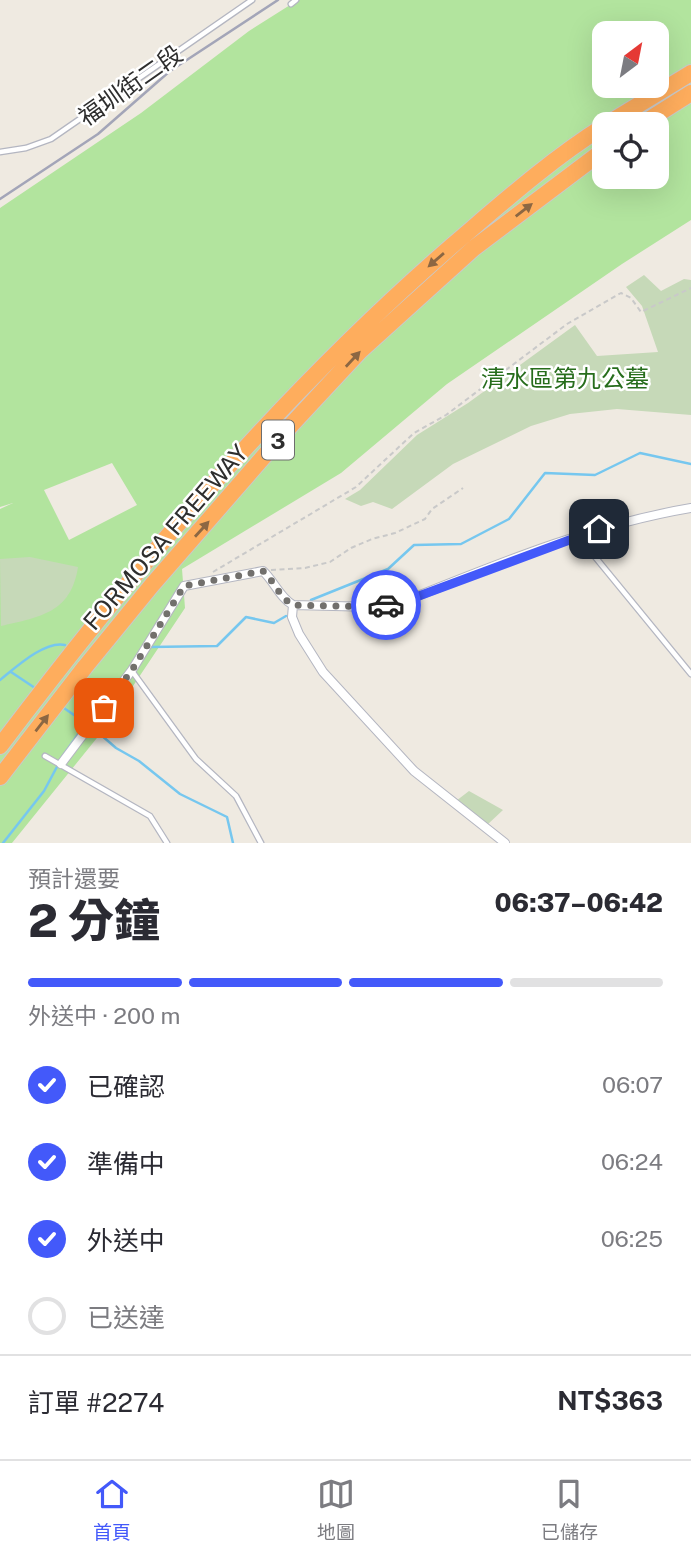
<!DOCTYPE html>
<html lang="zh-TW">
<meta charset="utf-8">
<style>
:root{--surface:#fff;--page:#f2f2f3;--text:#2b2b33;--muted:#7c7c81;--line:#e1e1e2;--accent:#4359fa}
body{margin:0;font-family:"Public Sans","Noto Sans TC",sans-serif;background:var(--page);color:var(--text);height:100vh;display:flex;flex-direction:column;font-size:26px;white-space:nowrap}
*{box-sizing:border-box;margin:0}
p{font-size:23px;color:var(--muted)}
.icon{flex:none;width:38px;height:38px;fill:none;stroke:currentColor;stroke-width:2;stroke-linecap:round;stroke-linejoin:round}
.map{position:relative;height:843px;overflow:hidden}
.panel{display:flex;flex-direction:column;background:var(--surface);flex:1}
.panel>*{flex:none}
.needle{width:46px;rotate:32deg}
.fabs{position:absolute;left:592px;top:21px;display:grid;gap:14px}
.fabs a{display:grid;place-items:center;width:77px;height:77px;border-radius:14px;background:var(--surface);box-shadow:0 7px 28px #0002;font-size:35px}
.pin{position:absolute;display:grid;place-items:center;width:60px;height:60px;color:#fff;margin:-30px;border-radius:14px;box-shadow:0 4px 10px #0006}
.courier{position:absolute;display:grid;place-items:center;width:70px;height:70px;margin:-35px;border:5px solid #4359fa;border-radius:50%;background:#fff;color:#222;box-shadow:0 2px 9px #0007}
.head em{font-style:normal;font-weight:800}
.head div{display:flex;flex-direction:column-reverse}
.head{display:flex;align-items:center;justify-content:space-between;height:119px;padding:0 28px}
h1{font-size:46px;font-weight:800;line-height:52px}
.bar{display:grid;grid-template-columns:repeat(4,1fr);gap:10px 7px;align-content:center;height:84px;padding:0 28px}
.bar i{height:9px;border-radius:5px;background:var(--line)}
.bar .active{background:var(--accent)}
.bar p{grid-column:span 4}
.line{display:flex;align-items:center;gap:18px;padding:0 28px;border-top:2px solid var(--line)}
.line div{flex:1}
ol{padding:0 28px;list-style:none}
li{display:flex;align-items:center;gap:21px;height:77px}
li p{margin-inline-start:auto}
li .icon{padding:7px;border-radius:50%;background:var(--accent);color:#fff;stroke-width:4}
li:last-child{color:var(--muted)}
li i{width:38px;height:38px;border:4px solid var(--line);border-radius:50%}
.tabs{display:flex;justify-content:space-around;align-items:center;height:98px;border-top:2px solid var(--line);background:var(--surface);font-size:19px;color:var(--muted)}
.tabs a{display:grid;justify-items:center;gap:4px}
.tabs .active{color:var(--accent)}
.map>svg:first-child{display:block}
</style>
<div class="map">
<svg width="691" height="843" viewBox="0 0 691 843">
<rect width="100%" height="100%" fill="#efeae1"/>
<!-- green -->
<path fill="#b2e49e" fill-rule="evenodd" d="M298 0H691V220L622 264 447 384 341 473 182 569 185 608 105 728 12 843H0V509L13 503 0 507V208L141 113 249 31ZM604 33H656V86H604ZM604 124H656V177H604ZM112 463 137 505 69 540 44 490Z"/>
<!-- cemetery -->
<path fill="#c6d9b8" d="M644 275 661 291 684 279 691 280V415L617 409 570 414 531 426 453 464 392 509 373 502 361 506 345 499 360 490 417 435 468 403 575 325 597 356 658 352 642 306 626 287Z
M30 557 78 567C71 613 40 617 1 626L0 559Z
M469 791 503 810 487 825 456 801Z"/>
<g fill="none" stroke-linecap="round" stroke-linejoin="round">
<!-- stream -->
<path stroke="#76c7ef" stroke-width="2.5" d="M311 600 388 569 414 545 461 544 509 519 545 473 595 475 640 453 691 464
M150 647 217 646 246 617 274 623 286 616
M11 672 35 688
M0 680C15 668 45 640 65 645
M61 706 87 724
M93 728 116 748 139 761 180 794 227 817 233 843
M62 757 86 723
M3 843 44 791 59 763"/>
<defs>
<path id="lane" d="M291 4 296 0
M0 152 26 148 51 139 252 0
M578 536 691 674
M132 671 196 759 236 796 261 843
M45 756 150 816 167 843"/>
<path id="street" d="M293 605 292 617 299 634 323 672 414 771 505 843
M61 764 132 670 184 586 263 571C274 581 280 598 293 605L374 607 400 603C495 565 590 525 691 508"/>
<path id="highway" d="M607 124 691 73
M642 124 691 93
M0 746C136 566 283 392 454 244 502 203 550 160 604 126
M0 777 85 667 152 585 293 423 360 351 474 248 604 150"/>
</defs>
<!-- lane casing -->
<use href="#lane" stroke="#b4b6c1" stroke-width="7"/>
<!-- street casing -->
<use href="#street" stroke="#b4b6c1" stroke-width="10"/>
<!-- highway casing -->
<use href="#highway" stroke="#c9c9c9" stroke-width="18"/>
<!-- path -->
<path stroke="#c9c9c9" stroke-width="2" stroke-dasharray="5 3.5" stroke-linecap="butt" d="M271 570 305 568 330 562 351 548 372 539 395 533 425 519 432 509 463 488
M213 572 356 487 414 433 446 415 567 324 621 293 631 298 641 312 691 288"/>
<!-- lane -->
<use href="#lane" stroke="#fff" stroke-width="4.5"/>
<!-- street -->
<use href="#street" stroke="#fff" stroke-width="8"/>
<!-- highway -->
<use href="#highway" stroke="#fead5d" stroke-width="16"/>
<!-- rail -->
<path stroke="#a3a5b8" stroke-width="2.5" d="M0 199 98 134 170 71 278 0"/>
</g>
<!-- one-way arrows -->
<defs><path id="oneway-solid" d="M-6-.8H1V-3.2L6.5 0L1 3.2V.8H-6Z" transform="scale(1.75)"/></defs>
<g fill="#8c6743">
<use href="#oneway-solid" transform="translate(524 210) rotate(-38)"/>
<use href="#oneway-solid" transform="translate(436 260) rotate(139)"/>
<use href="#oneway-solid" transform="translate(353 359) rotate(-47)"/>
<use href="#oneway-solid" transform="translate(202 529) rotate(-48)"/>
<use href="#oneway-solid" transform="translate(42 723) rotate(-52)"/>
</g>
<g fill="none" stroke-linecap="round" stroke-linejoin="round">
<!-- done -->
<path stroke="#72706d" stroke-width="7" stroke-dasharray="0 12.6" d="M104 708 132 670 184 586 263 571C274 581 280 598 293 605L374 607 386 605"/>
<!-- route -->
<path stroke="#4359fa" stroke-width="9" d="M386 605 400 603 599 529"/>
</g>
<g text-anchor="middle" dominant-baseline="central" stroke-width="5" stroke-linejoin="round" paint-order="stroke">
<!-- shield labels -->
<rect fill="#fff" stroke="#6d6d6d" stroke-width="2" x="262" y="420.5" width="32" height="39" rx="5"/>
<g font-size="23" font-weight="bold" fill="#2e2e2e">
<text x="278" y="440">3</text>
</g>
<!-- street labels -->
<g font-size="24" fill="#2e2e2e" stroke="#fff">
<text transform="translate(130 85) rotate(-35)">福圳街二段</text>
<text transform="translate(165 537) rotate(-49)">FORMOSA FREEWAY</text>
</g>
<!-- park labels -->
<g font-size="24" fill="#276d1c" stroke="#fff">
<text x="565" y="378">清水區第九公墓</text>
</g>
</g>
</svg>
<div class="fabs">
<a><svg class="needle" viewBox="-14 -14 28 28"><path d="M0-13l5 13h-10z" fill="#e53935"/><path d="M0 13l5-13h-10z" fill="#7c7c81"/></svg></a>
<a><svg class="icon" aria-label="locate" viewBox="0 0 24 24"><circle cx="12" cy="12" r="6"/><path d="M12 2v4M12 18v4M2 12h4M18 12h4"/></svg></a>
</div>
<div class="pin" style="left:104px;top:708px;background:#ea580c"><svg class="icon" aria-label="bag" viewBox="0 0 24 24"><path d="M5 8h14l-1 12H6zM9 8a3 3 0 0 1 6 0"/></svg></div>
<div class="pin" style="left:599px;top:529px;background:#1f2937"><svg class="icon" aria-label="home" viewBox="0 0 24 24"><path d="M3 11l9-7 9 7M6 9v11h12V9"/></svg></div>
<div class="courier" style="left:386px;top:605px"><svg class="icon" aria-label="car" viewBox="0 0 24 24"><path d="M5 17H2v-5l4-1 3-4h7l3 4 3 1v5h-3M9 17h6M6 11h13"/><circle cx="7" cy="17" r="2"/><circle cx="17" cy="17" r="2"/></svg></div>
</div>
<section class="panel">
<div class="head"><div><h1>2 分鐘</h1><p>預計還要</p></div><em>06:37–06:42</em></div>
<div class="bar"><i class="active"></i><i class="active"></i><i class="active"></i><i></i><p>外送中 · 200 m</p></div>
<ol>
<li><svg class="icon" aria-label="check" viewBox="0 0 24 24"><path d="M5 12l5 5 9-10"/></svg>已確認<p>06:07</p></li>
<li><svg class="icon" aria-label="check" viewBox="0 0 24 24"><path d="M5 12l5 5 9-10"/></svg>準備中<p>06:24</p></li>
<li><svg class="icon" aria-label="check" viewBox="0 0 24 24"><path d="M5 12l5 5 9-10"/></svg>外送中<p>06:25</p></li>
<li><i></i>已送達</li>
</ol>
<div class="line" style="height:91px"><div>訂單 #2274</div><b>NT$363</b></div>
</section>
<nav class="tabs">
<a class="active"><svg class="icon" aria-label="home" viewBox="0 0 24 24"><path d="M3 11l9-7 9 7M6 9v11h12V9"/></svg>首頁</a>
<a><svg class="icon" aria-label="map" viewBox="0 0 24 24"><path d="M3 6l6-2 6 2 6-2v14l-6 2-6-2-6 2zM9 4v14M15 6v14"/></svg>地圖</a>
<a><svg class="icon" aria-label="saved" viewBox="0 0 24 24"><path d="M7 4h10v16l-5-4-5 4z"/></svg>已儲存</a>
</nav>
